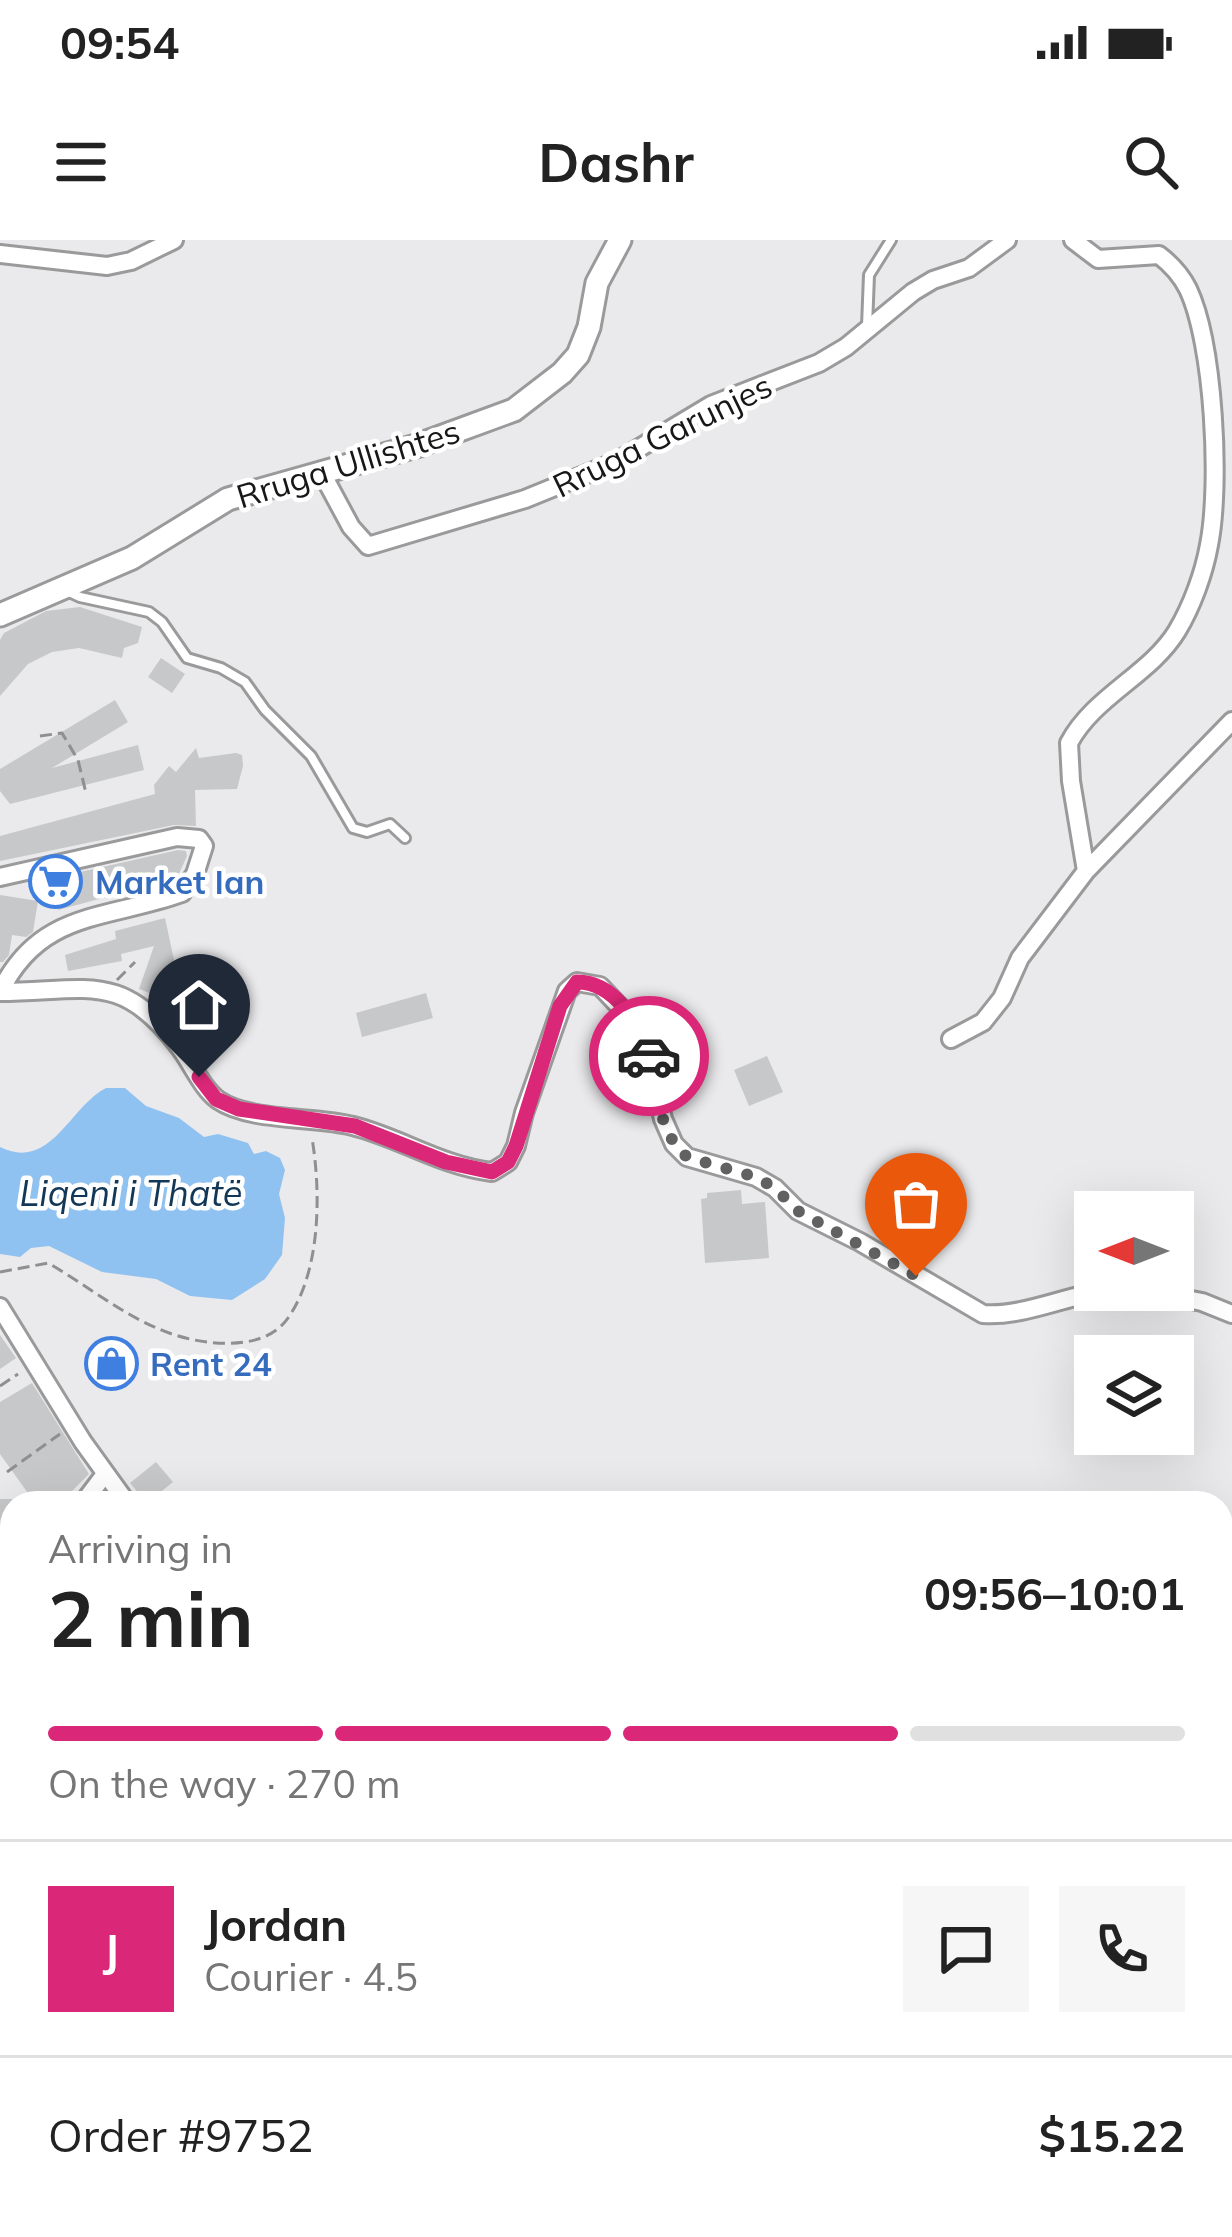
<!DOCTYPE html>
<meta charset="utf-8">
<style>
:root{--surface:#fff;--page:#f6f6f6;--text:#222;--muted:#767676;--line:#e0e0e0;--accent:#db2777}
body{margin:0;font-family:Mulish,sans-serif;background:var(--page);color:var(--text);height:100vh;display:flex;flex-direction:column;font-size:45px;white-space:nowrap}
*{box-sizing:border-box;margin:0}
p{font-size:39px;color:var(--muted)}
.icon{flex:none;width:66px;height:66px;fill:none;stroke:currentColor;stroke-width:2;stroke-linecap:round;stroke-linejoin:round}
.map{position:relative;flex:1;overflow:hidden}
.panel{position:absolute;left:0px;top:1251px;width:1233px;height:747px;display:flex;flex-direction:column;background:var(--surface);border-radius:36px 36px 0 0;box-shadow:0 12px 48px #0002}
.panel>*{flex:none}
.needle{width:78px;rotate:270deg}
.tools{position:absolute;left:1074px;top:951px;display:grid;gap:24px}
.tools a{display:grid;place-items:center;width:120px;height:120px;border-radius:0px;background:var(--surface);box-shadow:0 12px 48px #0002;font-size:60px}
.pin{position:absolute;display:grid;place-items:center;width:102px;height:102px;color:#fff;margin:-123px -51px;border-radius:50% 50% 50% 0;rotate:-45deg;box-shadow:0 0 12px #0007}
.pin .icon{rotate:45deg}
.courier{position:absolute;display:grid;place-items:center;width:120px;height:120px;margin:-60px;border:9px solid #db2777;border-radius:50%;background:#fff;color:#222;box-shadow:0 3px 15px #0007}
.summary em{font-style:normal;font-weight:700}
.summary div{display:flex;flex-direction:column-reverse}
.summary{display:flex;align-items:center;justify-content:space-between;height:204px;padding:0 48px}
h1{font-size:78px;font-weight:700;line-height:90px}
.bar{display:grid;grid-template-columns:repeat(4,1fr);gap:18px 12px;align-content:center;height:144px;padding:0 48px}
.bar i{height:15px;border-radius:9px;background:var(--line)}
.bar .on{background:var(--accent)}
.bar p{grid-column:span 4}
.line{display:flex;align-items:center;gap:30px;padding:0 48px;border-top:3px solid var(--line)}
.line div{flex:1}
.round{display:grid;place-items:center;flex:none;width:126px;height:126px;border-radius:0px;background:var(--page)}
.status{display:flex;justify-content:space-between;align-items:center;height:84px;padding:0 60px;background:var(--surface);direction:ltr}
.status svg{height:33px;fill:currentColor}
header{display:flex;justify-content:space-between;align-items:center;height:156px;padding:0 48px;background:var(--surface);font-size:54px;font-weight:700}
.map>svg:first-child{display:block}
</style>
<div class="status"><b>09:54</b><svg viewBox="0 0 49 12"><path d="M0 12V9h3v3zM5 12V6h3v6zM10 12V3h3v9zM15 12V0h3v12zM26 1h20v11H26zM47 4h2v5h-2z"/></svg></div>
<header><svg class="icon" aria-label="menu" viewBox="0 0 24 24"><path d="M4 6h16M4 12h16M4 18h16"/></svg>Dashr<svg class="icon" aria-label="search" viewBox="0 0 24 24"><circle cx="10" cy="10" r="6"/><path d="M15 15l6 6"/></svg></header>
<div class="map">
<svg width="1232" height="1997" viewBox="0 0 1232 1997">
<rect width="100%" height="100%" fill="#eaeaec"/>
<!-- water -->
<path fill="#90c2f1" d="M106 848H125L146 866 179 878 204 897 218 894 248 903 254 914 266 911 280 918 285 930 279 954 285 978 282 1015 265 1039 232 1060 190 1056 156 1039 102 1032 49 1006 31 1008 20 1017 0 1014V907C51 932 69 867 106 848Z"/>
<!-- building -->
<path fill="#c7c8c9" d="M80 367 142 387 138 403 124 408 122 418 79 408 52 412 28 424 0 456V400L4 393 46 371Z
M161 418 185 434 172 453 148 437Z
M115 460 128 482 52 528 138 505 144 530 10 564 0 551V529Z
M196 508 199 518 236 513 242 515 243 526 237 549 195 550 196 586 174 585 0 621V596L155 554 154 545 169 526 176 532Z
M178 610 186 611 187 616 177 638 58 670 49 639Z
M0 655 38 661 33 692 26 697 12 695 9 715 3 722H0Z
M165 678 174 720 160 757 139 749 154 706 121 714 122 721 68 731 65 715 116 699 115 691Z
M426 753 433 778 362 797 356 773Z
M767 816 783 852 749 866 734 830Z
M741 950 742 964 765 962 769 1018 705 1023 701 959 707 958V953Z
M0 1095 16 1118 0 1129Z
M32 1143 89 1234 67 1256 70 1263H35L0 1214V1162Z
M156 1222 173 1242 147 1263 130 1243Z
M0 1259H12V1300H0Z
M12 1371V1446L0 1428V1379Z"/>
<g fill="none" stroke-linecap="round" stroke-linejoin="round">
<defs>
<path id="service" d="M867 86 869 35 891 0
M67 351 80 357 149 372 162 382 187 418 221 428 245 442 265 470 311 516 353 588 367 592 390 584 405 598"/>
<path id="minor" d="M1073 0 1098 19 1159 15C1172 25 1181 35 1188 49 1214 104 1221 245 1209 305 1204 333 1192 366 1177 391 1150 435 1094 456 1069 503L1071 541 1086 631
M0 14 107 26 131 21 174 0
M323 235 351 287 368 306 525 259 616 222 711 165 819 123 846 107 913 52 933 40 969 28 1007 0
M0 637 177 597 199 599 204 606 195 634 182 653C106 680 40 670 0 752 85 752 121 729 180 808 192 824 202 848 218 860 250 882 315 876 353 886 401 898 441 926 492 932L508 922 516 906 524 873 567 751 577 742 600 746 637 785 647 808 663 879 674 904 687 917 756 937 775 948 798 971 860 1002 983 1074C1024 1077 1067 1055 1109 1050
M951 799 983 782 1002 758 1020 718 1086 631 1232 481
M1140 1050 1202 1062 1232 1074
M0 1067 83 1202 127 1263
M83 1263 105 1234
M0 1365 12 1354
M0 1760 3 1783 0 1812"/>
<path id="tertiary" d="M0 375 132 318 228 259 416 206 514 170 562 133 578 115 589 87 597 43 620 0"/>
</defs>
<!-- service casing -->
<use href="#service" stroke="#9a9a9b" stroke-width="14"/>
<!-- minor casing -->
<use href="#minor" stroke="#9a9a9b" stroke-width="22"/>
<!-- tertiary casing -->
<use href="#tertiary" stroke="#9a9a9b" stroke-width="27"/>
<!-- path -->
<path stroke="#8f8f91" stroke-width="3" stroke-dasharray="12 6" stroke-linecap="butt" d="M40 496 62 493 78 520 86 553
M117 740 135 722
M0 1032 48 1023C85 1044 120 1073 159 1089 195 1105 263 1115 288 1078 321 1031 321 952 312 898
M0 1146 18 1134
M7 1232 60 1194
M1221 1686 1232 1680
M1091 1986 1092 1997
M544 1997 545 1986"/>
<!-- service -->
<use href="#service" stroke="#fff" stroke-width="8"/>
<!-- minor -->
<use href="#minor" stroke="#fff" stroke-width="16"/>
<!-- tertiary -->
<use href="#tertiary" stroke="#fff" stroke-width="21"/>
</g>
<g fill="none" stroke-linecap="round" stroke-linejoin="round">
<!-- done -->
<path stroke="#616162" stroke-width="12" stroke-dasharray="0 21.6" d="M649 816 663 879 674 904 687 917 756 937 775 948 798 971 916 1036"/>
<!-- route -->
<path stroke="#db2777" stroke-width="15" d="M199 837 216 859 239 869 355 886 446 922 492 932 508 922 516 906 560 766 577 742C614 742 640 783 649 816"/>
</g>
<!-- icons -->
<defs>
<symbol id="supermarket-ring" viewBox="-11 -11 22 22"><circle r="9.5" fill="#fff" stroke="#3f7fe0" stroke-width="1.5"/><path d="M-6-5.5h2.5l.6 2H6L4.5 2H-2.5L-4.4-4H-6ZM-1.5 3.2a1.3 1.3 0 1 0 .1 0ZM3 3.2a1.3 1.3 0 1 0 .1 0Z" fill="#3f7fe0"/></symbol>
<symbol id="shop-ring" viewBox="-11 -11 22 22"><circle r="9.5" fill="#fff" stroke="#3f7fe0" stroke-width="1.5"/><path d="M-5-2.5h2.3a2.7 3.5 0 0 1 5.4 0H5L5.5 6h-11ZM-1.5-2.5h3a1.5 2.3 0 0 0-3 0Z" fill="#3f7fe0"/></symbol>
</defs>
<g fill-rule="evenodd">
<use href="#supermarket-ring" x="26" y="612" width="59" height="59"/>
<use href="#shop-ring" x="82" y="1094" width="59" height="59"/>
</g>
<g text-anchor="middle" dominant-baseline="central" stroke-width="9" stroke-linejoin="round" paint-order="stroke">
<!-- street labels -->
<g font-size="33" fill="#171717" stroke="#fff">
<text transform="translate(662 195) rotate(-26)">Rruga Garunjes</text>
<text transform="translate(348 223) rotate(-17)">Rruga Ullishtes</text>
</g>
<!-- shop labels -->
<g font-size="33" font-weight="bold" fill="#366cbe" stroke="#fff" text-anchor="start">
<text x="95" y="641">Market Ian</text>
<text x="150" y="1123">Rent 24</text>
</g>
<!-- water labels -->
<g font-size="36" font-style="italic" fill="#133756" stroke="#fff">
<text x="131" y="952">Liqeni i Thatë</text>
</g>
</g>
</svg>
<div class="tools">
<a><svg class="needle" viewBox="-14 -14 28 28"><path d="M0-13l5 13h-10z" fill="#e53935"/><path d="M0 13l5-13h-10z" fill="#767676"/></svg></a>
<a><svg class="icon" aria-label="layers" viewBox="0 0 24 24"><path d="M12 4l9 5-9 5-9-5zM3 14l9 5 9-5"/></svg></a>
</div>
<div class="pin" style="left:916px;top:1036px;background:#ea580c"><svg class="icon" aria-label="bag" viewBox="0 0 24 24"><path d="M5 8h14l-1 12H6zM9 8a3 3 0 0 1 6 0"/></svg></div>
<div class="pin" style="left:199px;top:837px;background:#1f2937"><svg class="icon" aria-label="home" viewBox="0 0 24 24"><path d="M3 11l9-7 9 7M6 9v11h12V9"/></svg></div>
<div class="courier" style="left:649px;top:816px"><svg class="icon" aria-label="car" viewBox="0 0 24 24"><path d="M5 17H2v-5l4-1 3-4h7l3 4 3 1v5h-3M9 17h6M6 11h13"/><circle cx="7" cy="17" r="2"/><circle cx="17" cy="17" r="2"/></svg></div>
<section class="panel">
<div class="summary"><div><h1>2 min</h1><p>Arriving in</p></div><em>09:56–10:01</em></div>
<div class="bar"><i class="on"></i><i class="on"></i><i class="on"></i><i></i><p>On the way · 270 m</p></div>
<div class="line" style="height:216px"><b class="round" style="background:var(--accent);color:#fff">J</b><div><b>Jordan</b><p>Courier · 4.5</p></div><a class="round"><svg class="icon" aria-label="chat" viewBox="0 0 24 24"><path d="M4 5h16v11H9l-5 4z"/></svg></a><a class="round"><svg class="icon" aria-label="phone" viewBox="0 0 24 24"><path d="M5 4h4l2 5-3 2q2 4 5 5l2-3 5 2v4C11 20 4 13 5 4z"/></svg></a></div>
<div class="line" style="height:156px"><div>Order #9752</div><b>$15.22</b></div>
</section>
</div>
